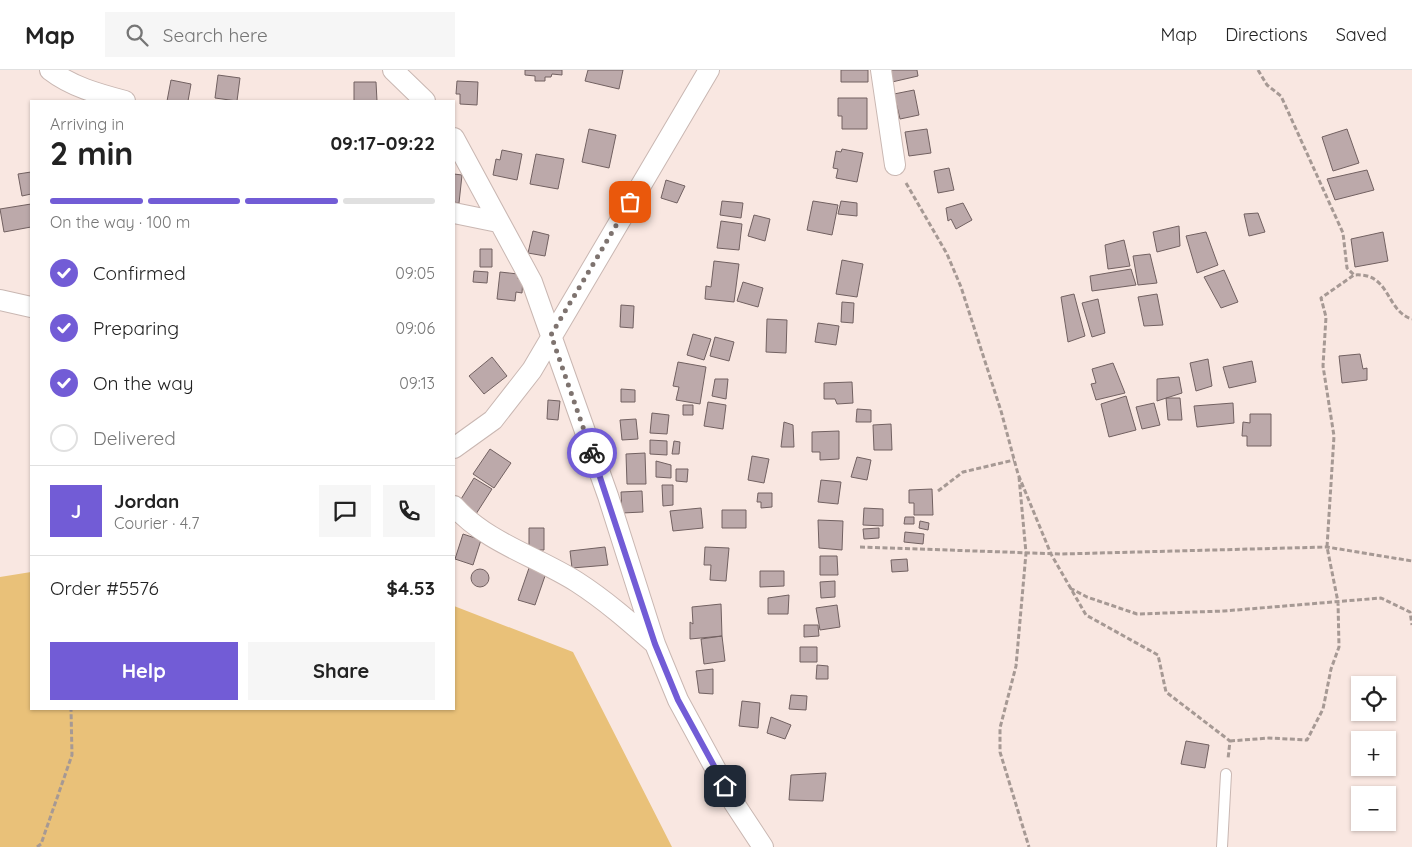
<!DOCTYPE html>
<meta charset="utf-8">
<style>
:root{--surface:#fff;--page:#f6f6f6;--text:#222;--muted:#767676;--line:#e0e0e0;--accent:#725cd6}
body{margin:0;font-family:Quicksand,sans-serif;background:var(--page);color:var(--text);height:100vh;display:flex;flex-direction:column;font-size:19px;white-space:nowrap}
*{box-sizing:border-box;margin:0}
p{font-size:16px;color:var(--muted)}
.icon{flex:none;width:28px;height:28px;fill:none;stroke:currentColor;stroke-width:2;stroke-linecap:round;stroke-linejoin:round}
.map{position:relative;flex:1;overflow:hidden}
.panel{position:absolute;left:30px;top:30px;width:425px;height:610px;display:flex;flex-direction:column;background:var(--surface);border-radius:0px;box-shadow:0 1px 4px #0004}
.panel>*{flex:none}
.buttons{position:absolute;left:1351px;top:606px;display:grid;gap:10px}
.buttons a{display:grid;place-items:center;width:45px;height:45px;border-radius:0px;background:var(--surface);box-shadow:0 1px 4px #0004;font-size:25px}
.pin{position:absolute;display:grid;place-items:center;width:42px;height:42px;color:#fff;margin:-21px;border-radius:10px;box-shadow:0 2px 8px #0006}
.courier{position:absolute;display:grid;place-items:center;width:50px;height:50px;margin:-25px;border:4px solid #725cd6;border-radius:50%;background:#fff;color:#222;box-shadow:0 1px 6px #0007}
.head em{font-style:normal;font-weight:700}
.head div{display:flex;flex-direction:column-reverse}
.head{display:flex;align-items:center;justify-content:space-between;height:85px;padding:0 20px}
h1{font-size:32px;font-weight:700;line-height:38px}
.bar{display:grid;grid-template-columns:repeat(4,1fr);gap:8px 5px;align-content:center;height:60px;padding:0 20px}
.bar i{height:6px;border-radius:4px;background:var(--line)}
.bar .on{background:var(--accent)}
.bar p{grid-column:span 4}
.line{display:flex;align-items:center;gap:12px;padding:0 20px;border-top:1px solid var(--line)}
.line div{flex:1}
.round{display:grid;place-items:center;flex:none;width:52px;height:52px;border-radius:0px;background:var(--page)}
ol{padding:0 20px;list-style:none}
li{display:flex;align-items:center;gap:15px;height:55px}
li p{margin-inline-start:auto}
li .icon{padding:5px;border-radius:50%;background:var(--accent);color:#fff;stroke-width:4}
li:last-child{color:var(--muted)}
li i{width:28px;height:28px;border:2px solid var(--line);border-radius:50%}
.primary-button{display:flex;gap:10px;margin-top:auto;padding:10px 20px}
.primary-button a{flex:1;height:58px;border-radius:0px;background:var(--accent);color:#fff;font-size:20px;font-weight:700;line-height:58px;text-align:center}
.primary-button a+a{background:var(--page);color:var(--text)}
header{display:flex;align-items:center;gap:30px;box-sizing:border-box;height:70px;padding:0 25px;background:var(--surface);border-bottom:1px solid var(--line)}
header strong{font-size:24px}
nav{display:flex;gap:28px;margin-inline-start:auto;font-size:18px}
.search{width:350px;height:45px;background:var(--page);display:flex;align-items:center;gap:12px;box-sizing:border-box;padding:0 18px;border-radius:0px;color:var(--muted);font-size:19px}
.map>svg:first-child{display:block}
</style>
<header>
<strong>Map</strong>
<div class="search"><svg class="icon" aria-label="search" viewBox="0 0 24 24"><circle cx="10" cy="10" r="6"/><path d="M15 15l6 6"/></svg>Search here</div>
<nav><a>Map</a><a>Directions</a><a>Saved</a></nav>
</header>
<div class="map">
<svg width="1412" height="777" viewBox="0 0 1412 777">
<rect width="100%" height="100%" fill="#f9e7e1"/>
<!-- green -->
<path fill="#e9c179" d="M31 502V639H454V536L573 582 672 777H0V507Z"/>
<!-- building -->
<path fill="#bca9aa" stroke="#726161" d="M525 0H562V5L552 4 551 7H545V11H535V6L525 5Z
M588 0H623L619 19 585 11Z
M841 0H868V12H841Z
M890 0H917L918 6 892 12Z
M218 5 240 8 237 31 215 28Z
M171 10 191 14 188 31H167Z
M457 11 478 12 477 35 460 34V24H456Z
M354 12H376L377 31H354Z
M914 20 919 45 900 49 894 24Z
M838 28H867V59H842V46H838Z
M589 59 616 65 609 98 582 92Z
M927 59 931 83 909 86 905 62Z
M1347 59 1359 93 1333 101 1322 67Z
M842 79 863 83 857 112 836 108 838 99 833 98 836 81 841 82Z
M502 80 522 84 517 110 493 105 496 89 500 90Z
M536 84 564 89 558 119 530 114Z
M949 98 954 120 938 123 934 101Z
M1367 100 1374 120 1335 130 1327 109Z
M31 102V124L22 126 18 104Z
M454 104 462 105 459 133 454 132Z
M666 110 685 116 677 133 661 128Z
M722 131 743 133 741 148 720 145Z
M813 131 838 135 832 165 807 160Z
M841 131 857 133V146L838 144Z
M963 133 972 150 956 159 951 149 948 151 946 138Z
M31 134V157L4 162 0 139Z
M1258 143 1265 162 1249 166 1244 144Z
M754 145 770 149 765 171 748 166Z
M721 151 742 154 739 180 717 178Z
M1179 156 1180 176 1157 182 1153 162Z
M533 161 549 165 545 186 528 183Z
M1206 162 1218 195 1197 203 1186 166Z
M1383 162 1388 191 1355 197 1351 169Z
M1124 170 1130 196 1108 199 1105 175Z
M480 179H492V197H480Z
M1150 184 1157 213 1138 215 1133 186Z
M842 190 863 194 857 227 836 224Z
M714 191 739 194 734 232 705 229 706 216 711 217Z
M1131 199 1136 215 1092 221 1090 206Z
M1224 200 1238 232 1221 238 1204 207Z
M474 201 488 202 487 213 473 212Z
M500 202 518 204V209H523L522 223 516 222 515 231 497 229Z
M743 212 763 218 758 237 737 231Z
M1074 224 1085 266 1068 272 1061 227Z
M1157 224 1163 255 1144 256 1138 227Z
M1098 229 1105 263 1092 267 1082 233Z
M842 232 854 233 853 253 841 252Z
M621 235 634 236 633 258 620 257Z
M767 249 787 250 786 283 766 282Z
M818 253 839 256 836 275 815 272Z
M693 264 711 269 704 290 687 285Z
M715 267 734 272 729 291 710 286Z
M1360 284 1363 299 1367 298V310L1342 313 1339 286Z
M492 287 507 306 484 324 469 306Z
M1208 289 1212 316 1196 321 1190 293Z
M1252 291 1256 312 1229 318 1223 297Z
M678 292 706 297 700 334 676 330 679 317 673 316Z
M1113 293 1125 323 1096 330 1091 314 1096 313 1092 299Z
M1179 307 1182 323 1157 331V309Z
M715 309H728L726 329 712 326Z
M852 312 853 333 837 334 835 329H824V313Z
M621 319 635 320V332H621Z
M1126 326 1136 360 1109 367 1101 334Z
M1166 328H1180L1182 350H1168Z
M548 330 560 331 558 350 547 349Z
M708 332 726 335 723 359 704 356Z
M1154 333 1160 355 1142 359 1136 337Z
M1233 333 1234 353 1197 357 1194 336Z
M683 335H693V345H683Z
M857 339 871 340V352H856Z
M652 343 669 345 667 364 650 363Z
M1250 344H1271V376H1247V366H1242L1243 352 1250 353Z
M636 349 638 369 622 370 620 350Z
M784 352 793 355 794 377H781Z
M891 354 892 380H874L873 355Z
M839 361V389L820 390V382H812V362Z
M650 370 667 371V385L650 384Z
M674 371 680 372 679 384H672Z
M490 379 511 393 494 418 473 404Z
M645 383 646 414H627L626 384Z
M752 386 769 389 764 413 748 410Z
M857 387 871 390 867 410 851 407Z
M656 391 671 395V408L656 407Z
M676 399H688L687 412 676 411Z
M474 408 492 419 476 444 458 434Z
M821 410 841 412 838 434 818 432Z
M662 415H673V435L663 436Z
M932 419 933 445H914V433H909V420Z
M642 421 643 442 622 443 621 422Z
M758 423H772V437L761 438V432H757Z
M701 438 703 458 673 461 670 441Z
M864 438 883 439V456L863 455Z
M722 440H746V458H722Z
M905 447H914V454H904Z
M818 450 843 451 842 480 819 478Z
M920 451 929 453 928 460 919 458Z
M529 458H544V480H529Z
M879 458V468L864 469 863 459Z
M905 462 924 464 923 474 904 472Z
M463 464 481 470 473 495 455 489Z
M605 477 608 495 572 498 570 481Z
M705 477 729 478 726 511 710 510 711 495H704Z
M820 486H837L838 505H820Z
M907 489 908 501 892 502 891 490Z
M529 498 546 503 535 535 518 530Z
M471 508a9 9 0 1 1 18 0a9 9 0 1 1-18 0Z
M760 501H784V516L760 517Z
M835 511V527L821 528 820 512Z
M789 525 788 544H768V528Z
M721 534 722 566 690 569V552L693 554 692 537Z
M837 535 840 557 820 560 816 538Z
M804 555H818L819 566 804 567Z
M722 566 725 591 704 594 701 569Z
M800 577H817V592H800Z
M817 595 828 596V609H816Z
M713 599V624L699 623 696 601Z
M791 625 807 626 806 640 789 639Z
M742 631 760 633 758 658 739 656Z
M771 647 791 655 785 669 767 663Z
M1186 671 1209 675 1205 698 1181 694Z
M826 703 823 731 789 730 791 705Z"/>
<g fill="none" stroke-linecap="round" stroke-linejoin="round">
<defs>
<path id="lane" d="M1222 777 1226 704"/>
<path id="street" d="M50 0C72 17 99 24 125 31
M393 0 425 31
M881 0 895 95
M454 68 532 212 608 426 655 574 678 630 734 733 763 777
M454 143 498 152
M0 230 31 237
M454 378 493 350 532 300 709 0
M454 436C487 473 536 486 577 512 605 530 630 552 655 574"/>
</defs>
<!-- lane casing -->
<use href="#lane" stroke="#c9b7b2" stroke-width="12"/>
<!-- street casing -->
<use href="#street" stroke="#c9b7b2" stroke-width="22"/>
<!-- path -->
<path stroke="#a69994" stroke-width="3" stroke-dasharray="5 2.5" stroke-linecap="butt" d="M1258 0 1267 15 1281 26 1343 163 1347 198 1354 205C1391 202 1385 241 1412 249
M906 113 947 184 961 217 1001 341 1018 404 1051 484 1086 545 1158 585 1166 622 1230 671 1228 689
M1019 407 1026 483 1016 596 1000 658V682L1029 777
M938 421 963 402 1014 390
M860 477 1062 484 1327 477 1412 491
M1070 518 1087 527 1137 544 1224 541 1381 528 1410 542 1412 555
M1230 671 1269 668 1307 670 1323 639 1331 599 1339 577 1338 532 1327 477 1334 366 1323 296 1326 247 1321 228 1354 205
M37 777 41 774 72 685 71 639"/>
<!-- lane -->
<use href="#lane" stroke="#fff" stroke-width="10"/>
<!-- street -->
<use href="#street" stroke="#fff" stroke-width="20"/>
</g>
<g fill="none" stroke-linecap="round" stroke-linejoin="round">
<!-- done -->
<path stroke="#7e736f" stroke-width="5" stroke-dasharray="0 9" d="M592 383 551 265 630 132"/>
<!-- route -->
<path stroke="#725cd6" stroke-width="6" d="M592 383 655 574 678 630 725 716"/>
</g>
</svg>
<div class="buttons">
<a><svg class="icon" aria-label="locate" viewBox="0 0 24 24"><circle cx="12" cy="12" r="6"/><path d="M12 2v4M12 18v4M2 12h4M18 12h4"/></svg></a>
<a>+</a>
<a>−</a>
</div>
<div class="pin" style="left:630px;top:132px;background:#ea580c"><svg class="icon" aria-label="bag" viewBox="0 0 24 24"><path d="M5 8h14l-1 12H6zM9 8a3 3 0 0 1 6 0"/></svg></div>
<div class="pin" style="left:725px;top:716px;background:#1f2937"><svg class="icon" aria-label="home" viewBox="0 0 24 24"><path d="M3 11l9-7 9 7M6 9v11h12V9"/></svg></div>
<div class="courier" style="left:592px;top:383px"><svg class="icon" aria-label="bike" viewBox="0 0 24 24"><circle cx="6" cy="16" r="4"/><circle cx="18" cy="16" r="4"/><path d="M6 16l4-8h5l3 8M10 8l3 8H6M13 5h3"/></svg></div>
<section class="panel">
<div class="head"><div><h1>2 min</h1><p>Arriving in</p></div><em>09:17–09:22</em></div>
<div class="bar"><i class="on"></i><i class="on"></i><i class="on"></i><i></i><p>On the way · 100 m</p></div>
<ol>
<li><svg class="icon" aria-label="check" viewBox="0 0 24 24"><path d="M5 12l5 5 9-10"/></svg>Confirmed<p>09:05</p></li>
<li><svg class="icon" aria-label="check" viewBox="0 0 24 24"><path d="M5 12l5 5 9-10"/></svg>Preparing<p>09:06</p></li>
<li><svg class="icon" aria-label="check" viewBox="0 0 24 24"><path d="M5 12l5 5 9-10"/></svg>On the way<p>09:13</p></li>
<li><i></i>Delivered</li>
</ol>
<div class="line" style="height:90px"><b class="round" style="background:var(--accent);color:#fff">J</b><div><b>Jordan</b><p>Courier · 4.7</p></div><a class="round"><svg class="icon" aria-label="chat" viewBox="0 0 24 24"><path d="M4 5h16v11H9l-5 4z"/></svg></a><a class="round"><svg class="icon" aria-label="phone" viewBox="0 0 24 24"><path d="M5 4h4l2 5-3 2q2 4 5 5l2-3 5 2v4C11 20 4 13 5 4z"/></svg></a></div>
<div class="line" style="height:65px"><div>Order #5576</div><b>$4.53</b></div>
<div class="primary-button"><a>Help</a><a>Share</a></div>
</section>
</div>
